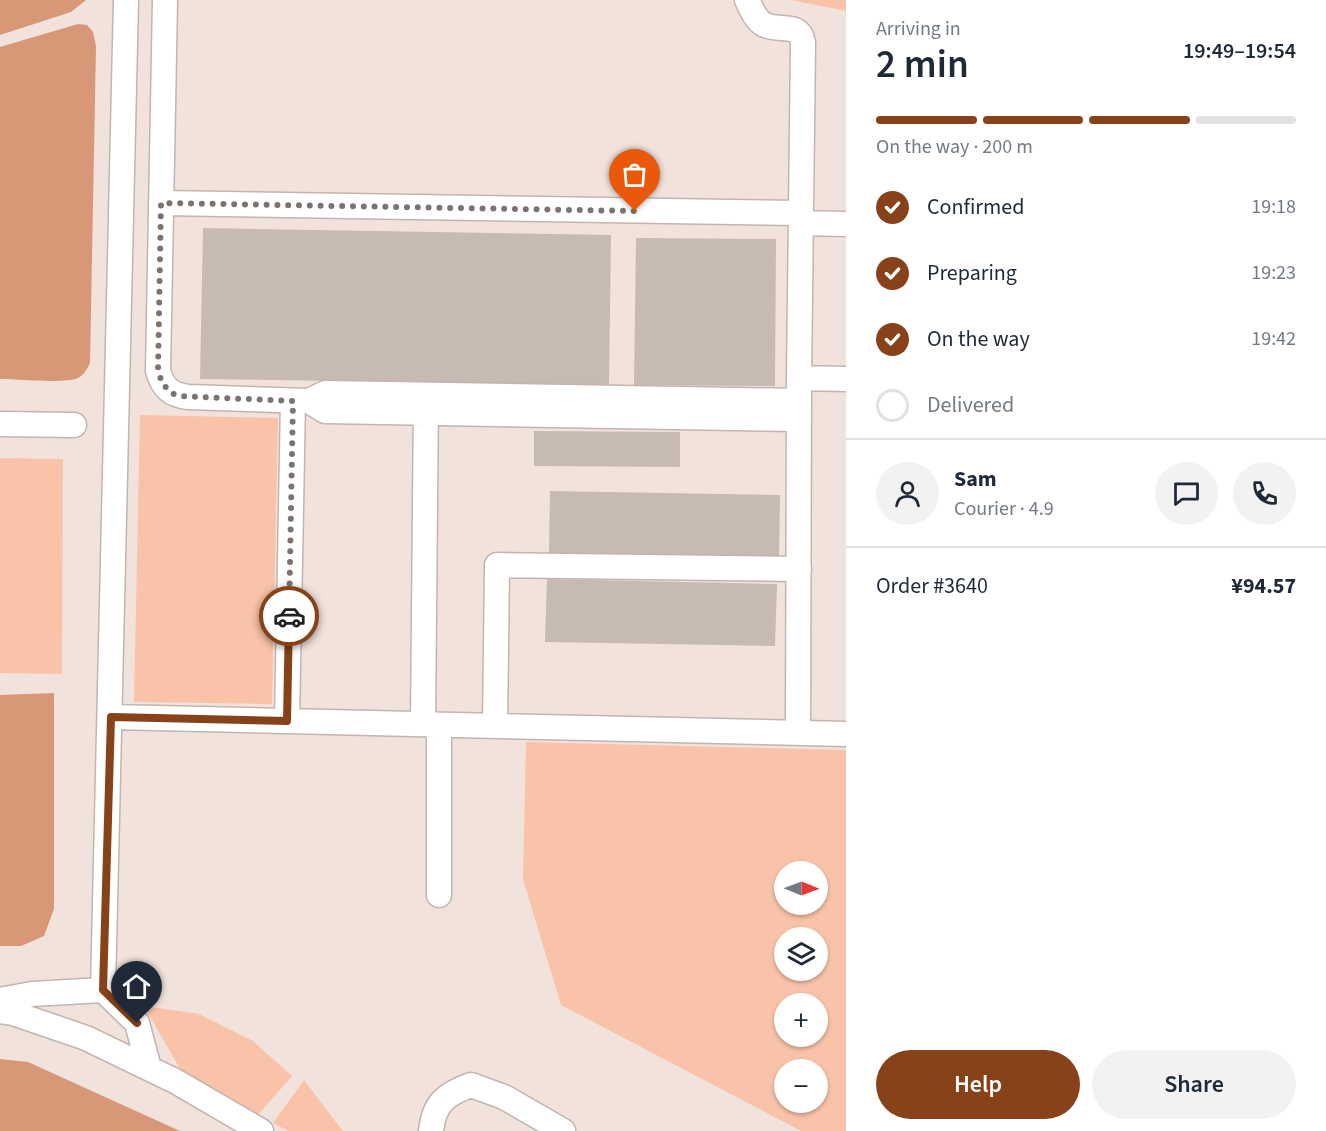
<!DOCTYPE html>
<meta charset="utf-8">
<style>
:root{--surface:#fff;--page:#f2f2f3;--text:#1f2937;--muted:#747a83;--line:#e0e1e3;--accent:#874219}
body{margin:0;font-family:"Source Sans 3",sans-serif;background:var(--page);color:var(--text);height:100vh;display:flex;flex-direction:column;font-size:22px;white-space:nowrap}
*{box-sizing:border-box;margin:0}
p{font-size:20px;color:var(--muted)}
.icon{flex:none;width:33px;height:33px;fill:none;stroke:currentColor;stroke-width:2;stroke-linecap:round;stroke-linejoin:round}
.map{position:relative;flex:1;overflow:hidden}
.panel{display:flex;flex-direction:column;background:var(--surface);width:480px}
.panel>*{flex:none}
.needle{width:39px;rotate:91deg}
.tools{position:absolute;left:774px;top:861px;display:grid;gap:12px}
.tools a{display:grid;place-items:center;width:54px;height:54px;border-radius:50%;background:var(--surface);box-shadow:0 2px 4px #0004;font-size:30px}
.pin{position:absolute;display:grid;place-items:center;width:51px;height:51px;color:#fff;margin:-62px -26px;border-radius:50% 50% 50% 0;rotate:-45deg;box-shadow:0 0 6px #0007}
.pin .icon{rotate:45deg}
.courier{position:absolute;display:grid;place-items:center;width:60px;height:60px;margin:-30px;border:4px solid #874219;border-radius:50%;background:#fff;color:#222;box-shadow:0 2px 8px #0007}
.summary em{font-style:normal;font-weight:600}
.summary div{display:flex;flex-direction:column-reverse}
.summary{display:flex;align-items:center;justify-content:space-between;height:102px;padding:0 30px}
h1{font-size:39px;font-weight:600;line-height:45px}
.bar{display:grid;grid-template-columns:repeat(4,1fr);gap:9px 6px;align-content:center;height:72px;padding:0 30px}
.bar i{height:8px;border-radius:4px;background:var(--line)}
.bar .selected{background:var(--accent)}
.bar p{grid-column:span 4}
.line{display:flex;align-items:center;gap:15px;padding:0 30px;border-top:2px solid var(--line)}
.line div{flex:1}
.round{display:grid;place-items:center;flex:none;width:63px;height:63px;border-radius:32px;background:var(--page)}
ol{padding:0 30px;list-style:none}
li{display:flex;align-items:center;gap:18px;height:66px}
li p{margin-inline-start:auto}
li .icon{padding:6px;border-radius:50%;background:var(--accent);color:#fff;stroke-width:4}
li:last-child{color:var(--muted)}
li i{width:33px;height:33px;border:3px solid var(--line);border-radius:50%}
.action{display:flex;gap:12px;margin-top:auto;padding:12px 30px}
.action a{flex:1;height:69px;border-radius:36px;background:var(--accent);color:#fff;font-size:24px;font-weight:600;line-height:69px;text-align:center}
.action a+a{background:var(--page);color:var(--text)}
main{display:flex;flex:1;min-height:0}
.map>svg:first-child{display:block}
</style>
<main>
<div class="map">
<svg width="846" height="1131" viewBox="0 0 846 1131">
<rect width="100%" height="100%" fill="#f1e3dc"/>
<!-- green -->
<path fill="#f8c3a8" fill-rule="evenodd" d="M791 0H846V11Z
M140 415 278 418 272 704 134 702Z
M0 458 63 459 62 674 0 673Z
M526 742 846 750V1131H801L561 1005 523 879ZM784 872H818V904H784ZM784 938H818V970H784ZM784 1004H818V1036H784ZM784 1070H818V1102H784Z
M144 1006 199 1014 253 1041 292 1076 258 1115 183 1074Z
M304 1080 342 1130 344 1131H288L273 1123Z"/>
<!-- water -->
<path fill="#d89777" d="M0 0H86L71 12 0 35Z
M78 24 87 25 93 32 96 46 90 363C87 369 84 375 78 378 64 384 17 379 0 379V47Z
M54 693V909L44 936 21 946H0V695Z
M0 1059 28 1062 180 1131H0Z"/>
<!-- building -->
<path fill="#c7bab3" d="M203 228 611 235 609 385 200 379Z
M636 238 776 239 775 386 634 385Z
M534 431 680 432V467L534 466Z
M550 491 780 495 779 558 549 553Z
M547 579 777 584 775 646 545 642Z"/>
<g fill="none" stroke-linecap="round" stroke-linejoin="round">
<defs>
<path id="minor" d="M165 0 158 371C163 388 171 395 188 397L309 401 325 393 799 401
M747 0C751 8 755 19 763 24 778 33 800 20 803 43L799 378 798 733
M161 203 801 213
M801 223 846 224
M799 378 846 379
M309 401 325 411 793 419
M0 424 74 425
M111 717 846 734
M287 721 293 401
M423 724 426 397
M439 725V895
M495 726 497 565 799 569
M103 990 126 0
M0 1000 32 994 103 990 137 1023 149 1068
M0 1011 13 1013 86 1038 175 1081 261 1131
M431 1131C434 1103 446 1094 471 1085L504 1097 563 1131"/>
</defs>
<!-- minor casing -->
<use href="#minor" stroke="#c2b4ae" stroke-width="27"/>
<!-- minor -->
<use href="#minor" stroke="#fff" stroke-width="24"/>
</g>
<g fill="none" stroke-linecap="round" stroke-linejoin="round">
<!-- done -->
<path stroke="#7b736f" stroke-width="6" stroke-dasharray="0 10.8" d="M289 616 293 401 177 396C166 390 162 384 158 371L161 203 635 211"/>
<!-- route -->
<path stroke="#874219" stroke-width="8" d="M137 1023 103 990 111 717 287 721 289 616"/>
</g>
</svg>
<div class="tools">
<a><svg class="needle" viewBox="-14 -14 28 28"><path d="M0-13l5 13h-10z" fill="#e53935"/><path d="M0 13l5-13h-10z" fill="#747a83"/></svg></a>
<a><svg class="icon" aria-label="layers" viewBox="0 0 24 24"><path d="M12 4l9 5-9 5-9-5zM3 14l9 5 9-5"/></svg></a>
<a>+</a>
<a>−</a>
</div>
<div class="pin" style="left:635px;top:211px;background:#ea580c"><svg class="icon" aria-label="bag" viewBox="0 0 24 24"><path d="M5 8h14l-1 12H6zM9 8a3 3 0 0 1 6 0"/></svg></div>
<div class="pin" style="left:137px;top:1023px;background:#1f2937"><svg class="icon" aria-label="home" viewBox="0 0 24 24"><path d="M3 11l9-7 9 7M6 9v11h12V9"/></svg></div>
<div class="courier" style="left:289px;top:616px"><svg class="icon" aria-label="car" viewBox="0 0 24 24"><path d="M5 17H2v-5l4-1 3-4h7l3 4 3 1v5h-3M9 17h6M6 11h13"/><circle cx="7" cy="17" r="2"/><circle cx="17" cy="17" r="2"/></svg></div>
</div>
<section class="panel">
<div class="summary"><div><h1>2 min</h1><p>Arriving in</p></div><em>19:49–19:54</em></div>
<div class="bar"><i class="selected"></i><i class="selected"></i><i class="selected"></i><i></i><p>On the way · 200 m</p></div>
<ol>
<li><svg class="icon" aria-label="check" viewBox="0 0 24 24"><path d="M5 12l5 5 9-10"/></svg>Confirmed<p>19:18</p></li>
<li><svg class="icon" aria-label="check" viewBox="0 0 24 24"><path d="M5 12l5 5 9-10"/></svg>Preparing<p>19:23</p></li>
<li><svg class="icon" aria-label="check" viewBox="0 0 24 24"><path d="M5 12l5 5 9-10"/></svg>On the way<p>19:42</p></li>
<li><i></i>Delivered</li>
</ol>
<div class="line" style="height:108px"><a class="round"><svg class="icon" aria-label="person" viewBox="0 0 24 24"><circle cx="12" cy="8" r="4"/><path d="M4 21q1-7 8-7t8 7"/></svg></a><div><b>Sam</b><p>Courier · 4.9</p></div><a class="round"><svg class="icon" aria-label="chat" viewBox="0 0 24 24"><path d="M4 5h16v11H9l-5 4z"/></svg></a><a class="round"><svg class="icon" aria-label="phone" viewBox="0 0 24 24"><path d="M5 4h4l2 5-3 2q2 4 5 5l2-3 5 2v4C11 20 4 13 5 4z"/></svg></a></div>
<div class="line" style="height:78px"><div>Order #3640</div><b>¥94.57</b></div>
<div class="action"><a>Help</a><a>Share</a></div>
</section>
</main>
